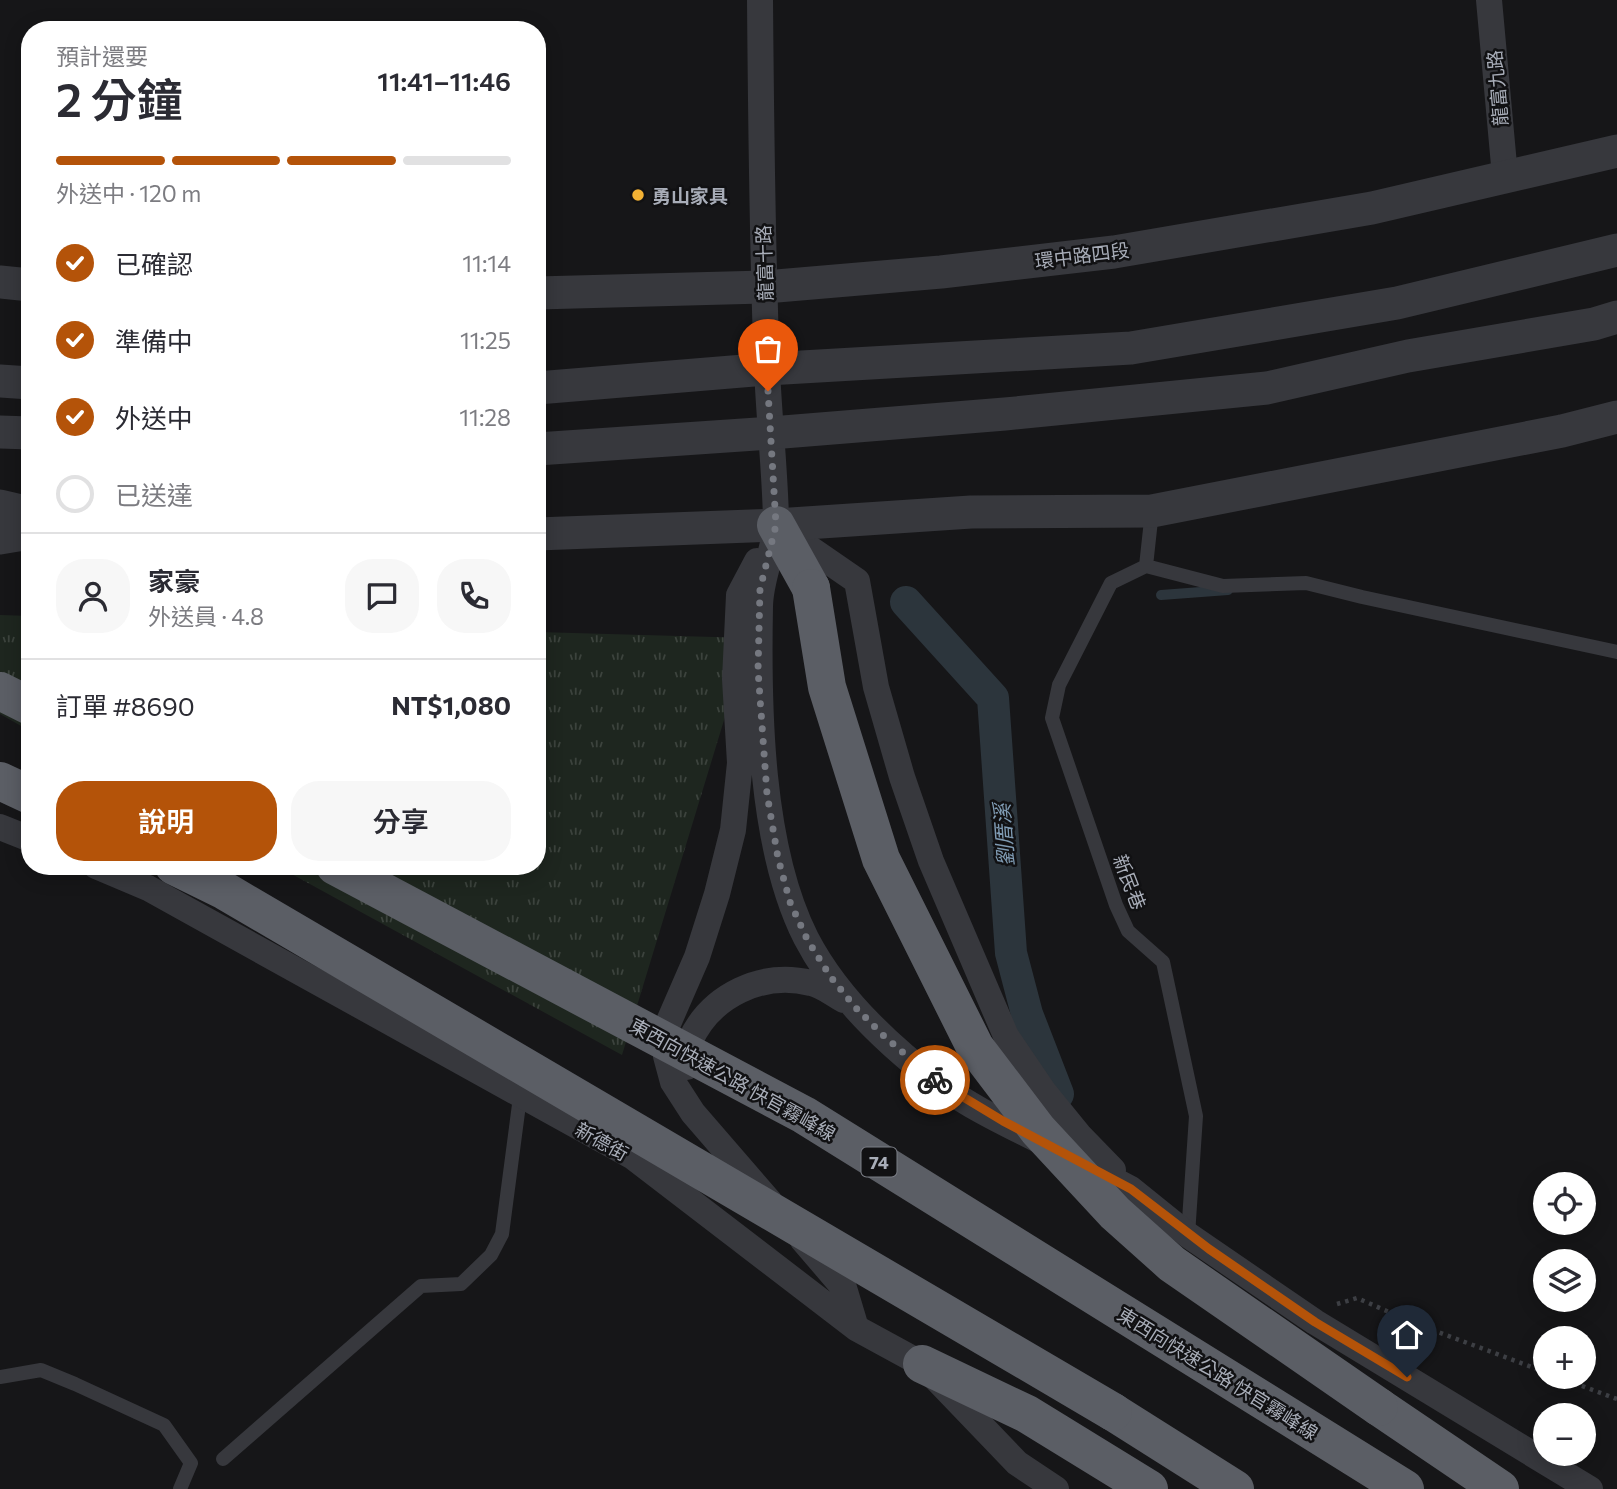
<!DOCTYPE html>
<html lang="zh-TW">
<meta charset="utf-8">
<style>
:root{--surface:#fff;--page:#f7f7f7;--text:#2b2b33;--muted:#7c7c81;--line:#e1e1e2;--accent:#b45309}
body{margin:0;font-family:Commissioner,"Noto Sans TC",sans-serif;background:var(--page);color:var(--text);height:100vh;display:flex;flex-direction:column;font-size:26px;white-space:nowrap}
*{box-sizing:border-box;margin:0}
p{font-size:23px;color:var(--muted)}
.icon{flex:none;width:38px;height:38px;fill:none;stroke:currentColor;stroke-width:2;stroke-linecap:round;stroke-linejoin:round}
.map{position:relative;flex:1;overflow:hidden}
.sheet{position:absolute;left:21px;top:21px;width:525px;height:854px;display:flex;flex-direction:column;background:var(--surface);border-radius:28px;box-shadow:0 4px 18px #0003}
.sheet>*{flex:none}
.fabs{position:absolute;left:1533px;top:1172px;display:grid;gap:14px}
.fabs a{display:grid;place-items:center;width:63px;height:63px;border-radius:50%;background:var(--surface);box-shadow:0 4px 18px #0003;font-size:35px}
.pin{position:absolute;display:grid;place-items:center;width:60px;height:60px;color:#fff;margin:-72px -30px;border-radius:50% 50% 50% 0;rotate:-45deg;box-shadow:0 0 7px #0007}
.pin .icon{rotate:45deg}
.courier{position:absolute;display:grid;place-items:center;width:70px;height:70px;margin:-35px;border:5px solid #b45309;border-radius:50%;background:#fff;color:#222;box-shadow:0 2px 9px #0007}
.headline em{font-style:normal;font-weight:600}
.headline div{display:flex;flex-direction:column-reverse}
.headline{display:flex;align-items:center;justify-content:space-between;height:119px;padding:0 35px}
h1{font-size:46px;font-weight:600;line-height:52px}
.bar{display:grid;grid-template-columns:repeat(4,1fr);gap:10px 7px;align-content:center;height:84px;padding:0 35px}
.bar i{height:9px;border-radius:5px;background:var(--line)}
.bar .current{background:var(--accent)}
.bar p{grid-column:span 4}
.line{display:flex;align-items:center;gap:18px;padding:0 35px;border-top:2px solid var(--line)}
.line div{flex:1}
.round{display:grid;place-items:center;flex:none;width:74px;height:74px;border-radius:28px;background:var(--page)}
ol{padding:0 35px;list-style:none}
li{display:flex;align-items:center;gap:21px;height:77px}
li p{margin-inline-start:auto}
li .icon{padding:7px;border-radius:50%;background:var(--accent);color:#fff;stroke-width:4}
li:last-child{color:var(--muted)}
li i{width:38px;height:38px;border:4px solid var(--line);border-radius:50%}
.cta{display:flex;gap:14px;margin-top:auto;padding:14px 35px}
.cta a{flex:1;height:80px;border-radius:28px;background:var(--accent);color:#fff;font-size:28px;font-weight:600;line-height:80px;text-align:center}
.cta a+a{background:var(--page);color:var(--text)}
.map>svg:first-child{display:block}
</style>
<div class="map">
<svg width="1617" height="1489" viewBox="0 0 1617 1489">
<defs>
<pattern id="park-tufts" width="24" height="20" patternUnits="userSpaceOnUse" patternTransform="scale(1.75)"><rect width="24" height="20" fill="#1e261f"/><path d="M3 7l-1-3M5 7V3M7 7l1-3M15 17l-1-3M17 17v-4M19 17l1-3" fill="none" stroke="#3c433d"/></pattern>
</defs>
<rect width="100%" height="100%" fill="#161618"/>
<!-- park -->
<path fill="url(#park-tufts)" d="M0 615 30 616V731L0 714Z
M537 632 749 638 622 1055 277 866H537Z"/>
<g fill="none" stroke-linecap="round" stroke-linejoin="round">
<!-- stream -->
<path stroke="#2c353c" stroke-width="10" d="M1161 595 1228 590"/>
<!-- canal -->
<path stroke="#2c353c" stroke-width="32" d="M906 602 993 698 1011 953 1027 1014 1058 1094"/>
<!-- path -->
<path stroke="#3d3f44" stroke-width="4.5" stroke-dasharray="3.5 5" stroke-linecap="butt" d="M1337 1304 1357 1298 1414 1323 1545 1372
M1558 1377 1617 1399"/>
<!-- service -->
<path stroke="#37383d" stroke-width="14" d="M1152 511 1146 566 1223 586 1306 583 1362 597 1617 652
M1146 566 1111 583 1059 685 1052 718 1116 905 1128 931 1163 962 1196 1116 1188 1235
M0 1377 41 1370 75 1384 164 1425 191 1463 180 1489
M223 1459 421 1286 461 1284 491 1255 502 1234 520 1097"/>
<!-- minor -->
<path stroke="#37383d" stroke-width="26" d="M760 0C761 123 762 246 767 368 769 419 775 470 776 520 776 548 760 577 760 607 758 708 760 847 806 938 836 996 890 1047 942 1086 972 1108 1009 1125 1042 1142
M1489 0 1505 176
M783 530 857 581 876 687 902 777 931 861 1006 1036 1044 1092 1079 1135 1113 1170
M757 561 739 595 735 679 740 763 733 830 717 894 697 957 667 1026 666 1056 673 1082 693 1113 770 1202
M0 827 30 839
M96 866 148 888 633 1157 856 1328 922 1364 1017 1463 1056 1489
M687 1067C688 1059 687 1048 690 1041 711 995 762 971 811 983 822 985 834 995 844 1000
M1076 1160 1131 1189 1188 1235 1315 1322 1590 1489
M802 1239 844 1288 856 1328"/>
<!-- tertiary -->
<path stroke="#37383d" stroke-width="33" d="M0 282 30 285
M537 293 765 287 941 272 1114 252 1372 208 1617 151
M0 381 30 383
M537 388 767 369 1131 348 1397 303 1617 250
M0 432 30 433
M537 449 771 433 1005 414 1267 388 1408 356 1594 324 1617 317
M0 506 30 513
M537 534 776 525 971 512 1152 511 1562 431 1617 417
M0 538 30 533"/>
<!-- trunk -->
<path stroke="#5b5e65" stroke-width="38" d="M776 525 811 588
M0 691 30 706
M0 781 30 795
M922 1364 1027 1414 1149 1489
M1379 1407 1500 1489
M1113 1412 1235 1489"/>
<!-- trunk-bridge -->
<path stroke="#5b5e65" stroke-width="38" d="M811 588 827 687 881 859 975 1047 1038 1130 1115 1213 1172 1264 1379 1407
M174 866 225 891 1113 1412
M335 866 804 1115 1405 1489"/>
</g>
<g fill="none" stroke-linecap="round" stroke-linejoin="round">
<!-- done -->
<path stroke="#757880" stroke-width="7" stroke-dasharray="0 12.6" d="M768 391 776 525 760 589 758 670 767 794 778 858 790 902 807 939 830 976 855 1007 884 1036 935 1080"/>
<!-- route -->
<path stroke="#b45309" stroke-width="9" d="M935 1080 1003 1121 1131 1189 1209 1249 1315 1322 1407 1377"/>
</g>
<!-- markers -->
<circle fill="#f2b134" stroke="#111113" stroke-width="2.5" cx="638" cy="195" r="7"/>
<g text-anchor="middle" dominant-baseline="central" stroke-width="5" stroke-linejoin="round" paint-order="stroke">
<!-- shield labels -->
<rect fill="#111113" stroke="#7b7e86" stroke-width="2" x="861.5" y="1147.5" width="35" height="29" rx="5"/>
<g font-size="18" font-weight="bold" fill="#a8adb8">
<text x="879" y="1162">74</text>
</g>
<!-- street labels -->
<g font-size="19" fill="#a8adb8" stroke="#111113">
<text transform="translate(1497 88) rotate(-95)">龍富九路</text>
<text transform="translate(1082 255) rotate(-7)">環中路四段</text>
<text transform="translate(764 263) rotate(-92)">龍富十路</text>
<text transform="translate(1130 882) rotate(69)">新民巷</text>
<text transform="translate(733 1079) rotate(29)">東西向快速公路 快官霧峰線</text>
<text transform="translate(602 1141) rotate(29)">新德街</text>
<text transform="translate(1218 1373) rotate(32)">東西向快速公路 快官霧峰線</text>
</g>
<!-- poi labels -->
<g font-size="19" font-weight="bold" fill="#a8adb8" stroke="#111113" text-anchor="start">
<text x="652" y="195">勇山家具</text>
</g>
<!-- water labels -->
<g font-size="21" font-style="italic" fill="#7f9bb3" stroke="#111113">
<text transform="translate(1003 835) rotate(-94)">劉厝溪</text>
</g>
</g>
</svg>
<div class="fabs">
<a><svg class="icon" aria-label="locate" viewBox="0 0 24 24"><circle cx="12" cy="12" r="6"/><path d="M12 2v4M12 18v4M2 12h4M18 12h4"/></svg></a>
<a><svg class="icon" aria-label="layers" viewBox="0 0 24 24"><path d="M12 4l9 5-9 5-9-5zM3 14l9 5 9-5"/></svg></a>
<a>+</a>
<a>−</a>
</div>
<div class="pin" style="left:768px;top:391px;background:#ea580c"><svg class="icon" aria-label="bag" viewBox="0 0 24 24"><path d="M5 8h14l-1 12H6zM9 8a3 3 0 0 1 6 0"/></svg></div>
<div class="pin" style="left:1407px;top:1377px;background:#1f2937"><svg class="icon" aria-label="home" viewBox="0 0 24 24"><path d="M3 11l9-7 9 7M6 9v11h12V9"/></svg></div>
<div class="courier" style="left:935px;top:1080px"><svg class="icon" aria-label="bike" viewBox="0 0 24 24"><circle cx="6" cy="16" r="4"/><circle cx="18" cy="16" r="4"/><path d="M6 16l4-8h5l3 8M10 8l3 8H6M13 5h3"/></svg></div>
<section class="sheet">
<div class="headline"><div><h1>2 分鐘</h1><p>預計還要</p></div><em>11:41–11:46</em></div>
<div class="bar"><i class="current"></i><i class="current"></i><i class="current"></i><i></i><p>外送中 · 120 m</p></div>
<ol>
<li><svg class="icon" aria-label="check" viewBox="0 0 24 24"><path d="M5 12l5 5 9-10"/></svg>已確認<p>11:14</p></li>
<li><svg class="icon" aria-label="check" viewBox="0 0 24 24"><path d="M5 12l5 5 9-10"/></svg>準備中<p>11:25</p></li>
<li><svg class="icon" aria-label="check" viewBox="0 0 24 24"><path d="M5 12l5 5 9-10"/></svg>外送中<p>11:28</p></li>
<li><i></i>已送達</li>
</ol>
<div class="line" style="height:126px"><a class="round"><svg class="icon" aria-label="person" viewBox="0 0 24 24"><circle cx="12" cy="8" r="4"/><path d="M4 21q1-7 8-7t8 7"/></svg></a><div><b>家豪</b><p>外送員 · 4.8</p></div><a class="round"><svg class="icon" aria-label="chat" viewBox="0 0 24 24"><path d="M4 5h16v11H9l-5 4z"/></svg></a><a class="round"><svg class="icon" aria-label="phone" viewBox="0 0 24 24"><path d="M5 4h4l2 5-3 2q2 4 5 5l2-3 5 2v4C11 20 4 13 5 4z"/></svg></a></div>
<div class="line" style="height:91px"><div>訂單 #8690</div><b>NT$1,080</b></div>
<div class="cta"><a>說明</a><a>分享</a></div>
</section>
</div>
